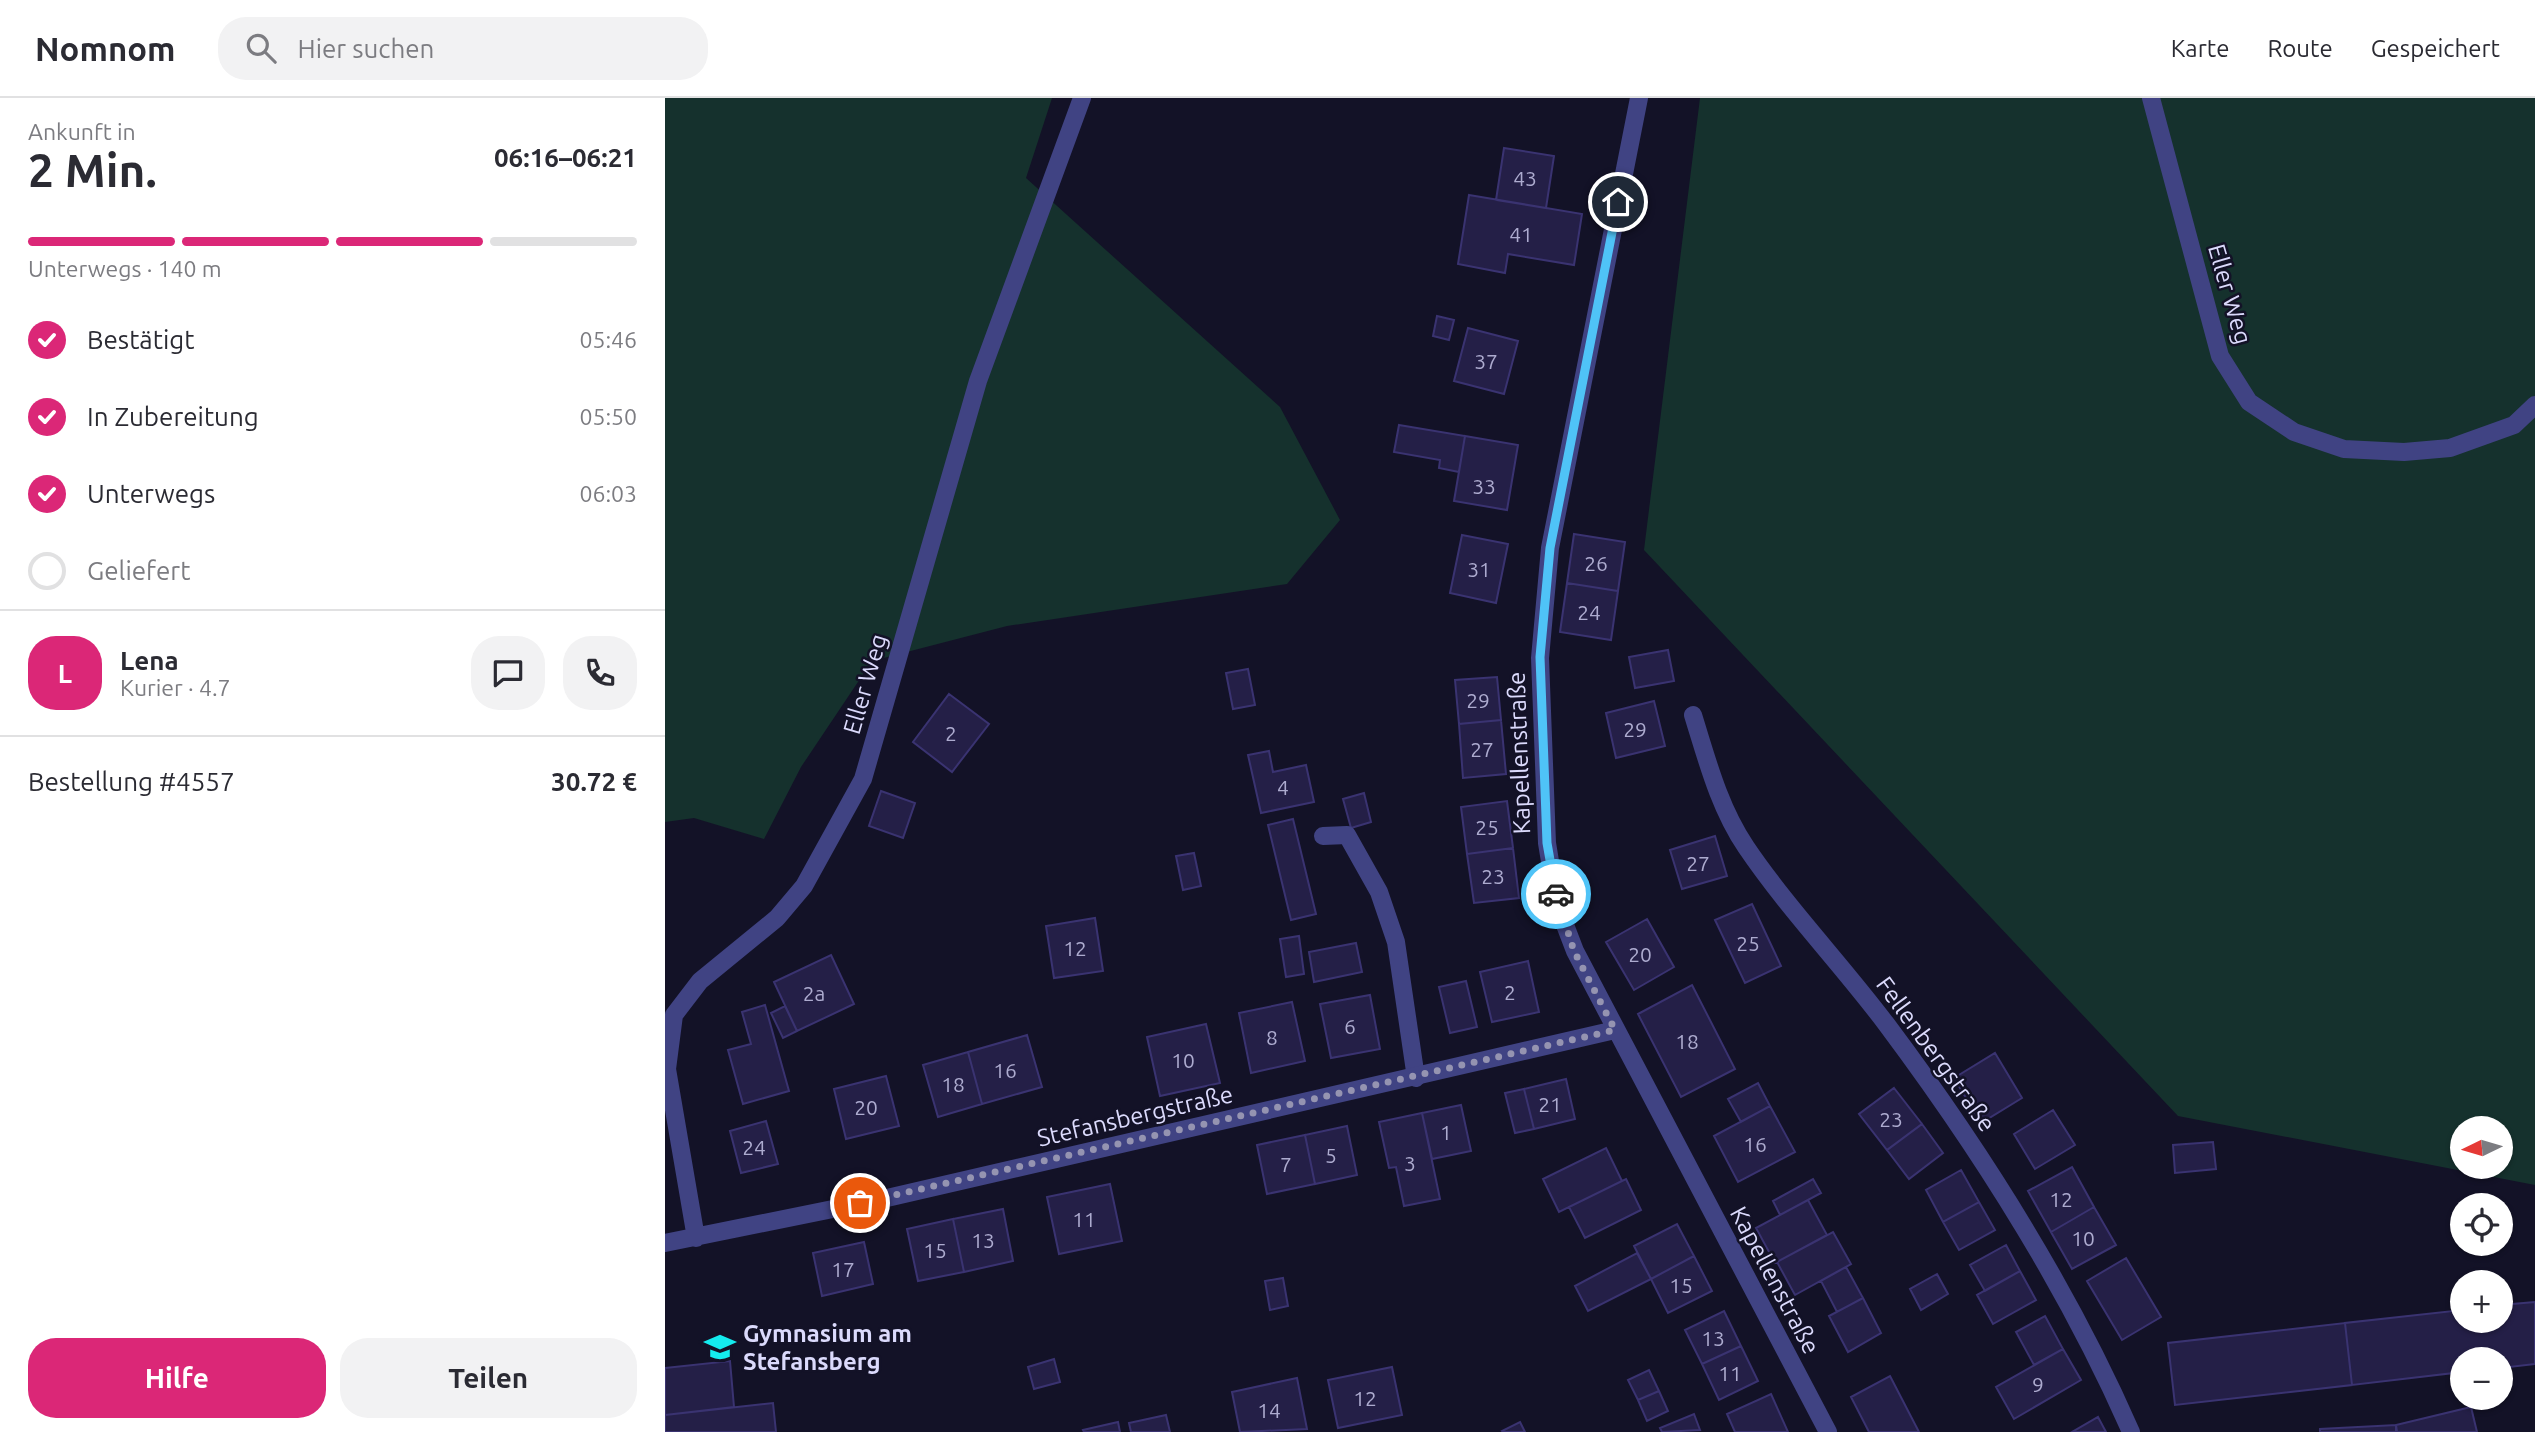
<!DOCTYPE html>
<html lang="de">
<meta charset="utf-8">
<style>
:root{--surface:#fff;--page:#f2f2f3;--text:#2b2b33;--muted:#7c7c81;--line:#e1e1e2;--accent:#db2777}
body{margin:0;font-family:Ubuntu,sans-serif;background:var(--page);color:var(--text);height:100vh;display:flex;flex-direction:column;font-size:26px;white-space:nowrap}
*{box-sizing:border-box;margin:0}
p{font-size:23px;color:var(--muted)}
.icon{flex:none;width:38px;height:38px;fill:none;stroke:currentColor;stroke-width:2;stroke-linecap:round;stroke-linejoin:round}
.map{position:relative;flex:1;overflow:hidden}
.side{display:flex;flex-direction:column;background:var(--surface);width:665px}
.side>*{flex:none}
.needle{width:46px;rotate:265deg}
.buttons{position:absolute;left:1785px;top:1018px;display:grid;gap:14px}
.buttons a{display:grid;place-items:center;width:63px;height:63px;border-radius:50%;background:var(--surface);box-shadow:0 2px 5px #0004;font-size:35px}
.pin{position:absolute;display:grid;place-items:center;width:60px;height:60px;color:#fff;margin:-30px;border:4px solid #fff;border-radius:50%;box-shadow:0 2px 7px #0007}
.courier{position:absolute;display:grid;place-items:center;width:70px;height:70px;margin:-35px;border:5px solid #4fc3f7;border-radius:50%;background:#fff;color:#222;box-shadow:0 2px 9px #0007}
.summary em{font-style:normal;font-weight:600}
.summary div{display:flex;flex-direction:column-reverse}
.summary{display:flex;align-items:center;justify-content:space-between;height:119px;padding:0 28px}
h1{font-size:46px;font-weight:600;line-height:52px}
.bar{display:grid;grid-template-columns:repeat(4,1fr);gap:10px 7px;align-content:center;height:84px;padding:0 28px}
.bar i{height:9px;border-radius:5px;background:var(--line)}
.bar .current{background:var(--accent)}
.bar p{grid-column:span 4}
.line{display:flex;align-items:center;gap:18px;padding:0 28px;border-top:2px solid var(--line)}
.line div{flex:1}
.round{display:grid;place-items:center;flex:none;width:74px;height:74px;border-radius:28px;background:var(--page)}
ol{padding:0 28px;list-style:none}
li{display:flex;align-items:center;gap:21px;height:77px}
li p{margin-inline-start:auto}
li .icon{padding:7px;border-radius:50%;background:var(--accent);color:#fff;stroke-width:4}
li:last-child{color:var(--muted)}
li i{width:38px;height:38px;border:4px solid var(--line);border-radius:50%}
.button{display:flex;gap:14px;margin-top:auto;padding:14px 28px}
.button a{flex:1;height:80px;border-radius:28px;background:var(--accent);color:#fff;font-size:28px;font-weight:600;line-height:80px;text-align:center}
.button a+a{background:var(--page);color:var(--text)}
header{display:flex;align-items:center;gap:42px;box-sizing:border-box;height:98px;padding:0 35px;background:var(--surface);border-bottom:2px solid var(--line)}
header strong{font-size:33px}
nav{display:flex;gap:38px;margin-inline-start:auto;font-size:24px}
.search{width:490px;height:63px;background:var(--page);display:flex;align-items:center;gap:18px;box-sizing:border-box;padding:0 24px;border-radius:28px;color:var(--muted);font-size:26px}
main{display:flex;flex:1;min-height:0}
.map>svg:first-child{display:block}
</style>
<header>
<strong>Nomnom</strong>
<div class="search"><svg class="icon" aria-label="search" viewBox="0 0 24 24"><circle cx="10" cy="10" r="6"/><path d="M15 15l6 6"/></svg>Hier suchen</div>
<nav><a>Karte</a><a>Route</a><a>Gespeichert</a></nav>
</header>
<main>
<section class="side">
<div class="summary"><div><h1>2 Min.</h1><p>Ankunft in</p></div><em>06:16–06:21</em></div>
<div class="bar"><i class="current"></i><i class="current"></i><i class="current"></i><i></i><p>Unterwegs · 140 m</p></div>
<ol>
<li><svg class="icon" aria-label="check" viewBox="0 0 24 24"><path d="M5 12l5 5 9-10"/></svg>Bestätigt<p>05:46</p></li>
<li><svg class="icon" aria-label="check" viewBox="0 0 24 24"><path d="M5 12l5 5 9-10"/></svg>In Zubereitung<p>05:50</p></li>
<li><svg class="icon" aria-label="check" viewBox="0 0 24 24"><path d="M5 12l5 5 9-10"/></svg>Unterwegs<p>06:03</p></li>
<li><i></i>Geliefert</li>
</ol>
<div class="line" style="height:126px"><b class="round" style="background:var(--accent);color:#fff">L</b><div><b>Lena</b><p>Kurier · 4.7</p></div><a class="round"><svg class="icon" aria-label="chat" viewBox="0 0 24 24"><path d="M4 5h16v11H9l-5 4z"/></svg></a><a class="round"><svg class="icon" aria-label="phone" viewBox="0 0 24 24"><path d="M5 4h4l2 5-3 2q2 4 5 5l2-3 5 2v4C11 20 4 13 5 4z"/></svg></a></div>
<div class="line" style="height:91px"><div>Bestellung #4557</div><b>30.72 €</b></div>
<div class="button"><a>Hilfe</a><a>Teilen</a></div>
</section>
<div class="map">
<svg width="1870" height="1334" viewBox="0 0 1870 1334">
<rect width="100%" height="100%" fill="#131227"/>
<!-- green -->
<path fill="#15312d" fill-rule="evenodd" d="M0 0H387L361 80 615 309 675 422 622 486 342 528 207 563 136 669 99 741 29 720 0 724Z
M1035 0H1870V1087L1513 1018 979 452ZM1797 1031H1836V1069H1797Z"/>
<!-- building -->
<path fill="#241f47" stroke="#3a3371" stroke-width="2" d="M839 50 889 58 881 110 831 102Z
M804 97 917 116 909 167 843 156 840 175 793 166Z
M772 218 789 222 784 242 768 238Z
M803 230 853 243 839 296 789 283Z
M734 327 800 338 794 374 774 370 775 362 729 354Z
M800 338 853 347 842 412 789 403Z
M909 436 960 444 953 493 902 485Z
M797 437 843 446 831 505 785 495Z
M902 485 953 493 946 542 895 534Z
M1003 552 1009 583 970 590 964 559Z
M583 571 590 607 568 611 561 575Z
M832 579 836 622 794 626 790 582Z
M284 596 324 626 287 674 248 644Z
M989 603 1000 648 951 660 941 615Z
M836 622 841 676 798 680 794 626Z
M604 653 608 674 641 667 649 704 596 715 583 657Z
M216 693 250 705 238 740 204 728Z
M699 695 706 724 686 730 678 701Z
M842 703 848 750 802 756 796 709Z
M628 721 651 816 626 822 603 727Z
M1050 738 1062 778 1017 791 1005 752Z
M848 750 854 800 809 805 802 756Z
M529 755 536 788 518 792 511 758Z
M1087 806 1116 868 1080 885 1050 822Z
M430 820 438 873 389 880 381 828Z
M982 821 1009 869 969 892 941 844Z
M634 838 639 876 621 879 615 841Z
M691 845 697 874 649 884 644 854Z
M166 857 189 906 132 933 109 884Z
M863 863 874 914 827 924 815 874Z
M801 883 812 929 785 935 774 889Z
M1027 887 1070 971 1016 999 973 916Z
M705 897 715 951 666 960 655 906Z
M627 904 640 963 586 975 574 915Z
M100 907 124 993 78 1006 63 952 86 946 77 914Z
M120 908 132 933 118 940 106 915Z
M541 926 555 985 495 998 482 939Z
M362 937 377 989 317 1006 303 954Z
M303 954 317 1006 273 1019 258 967Z
M1330 955 1357 1000 1316 1025 1289 980Z
M221 978 234 1028 181 1041 169 991Z
M901 981 910 1021 869 1031 859 991Z
M1093 985 1105 1008 1076 1024 1063 1001Z
M1229 990 1257 1026 1222 1052 1194 1016Z
M859 991 869 1031 850 1035 840 995Z
M796 1007 806 1053 767 1061 757 1015Z
M1105 1008 1130 1054 1073 1084 1049 1038Z
M1388 1012 1410 1047 1370 1071 1349 1036Z
M757 1015 775 1101 739 1108 731 1069 724 1070 714 1024Z
M101 1023 113 1066 76 1075 65 1033Z
M1257 1026 1278 1055 1244 1081 1222 1052Z
M682 1028 692 1077 650 1086 640 1037Z
M640 1037 650 1086 602 1096 592 1047Z
M1548 1044 1551 1071 1510 1075 1508 1047Z
M941 1050 957 1083 894 1114 878 1081Z
M1407 1069 1429 1109 1386 1134 1363 1093Z
M1296 1072 1314 1104 1278 1124 1261 1092Z
M961 1081 976 1112 920 1140 904 1109Z
M1148 1081 1156 1095 1115 1117 1108 1103Z
M445 1086 457 1143 394 1156 382 1099Z
M1143 1102 1162 1137 1110 1165 1091 1130Z
M1314 1104 1330 1132 1294 1152 1278 1124Z
M1429 1109 1451 1147 1407 1171 1386 1134Z
M338 1111 348 1163 299 1174 288 1121Z
M288 1121 299 1174 253 1183 242 1131Z
M1012 1126 1029 1158 986 1181 969 1148Z
M1168 1134 1186 1166 1130 1197 1112 1164Z
M199 1144 208 1186 157 1198 148 1155Z
M1341 1147 1355 1173 1320 1193 1305 1167Z
M972 1155 986 1181 923 1213 910 1188Z
M1029 1158 1047 1193 1003 1215 986 1181Z
M1461 1160 1496 1219 1457 1242 1422 1183Z
M1181 1169 1198 1200 1172 1214 1156 1183Z
M1355 1173 1371 1202 1328 1226 1312 1197Z
M1272 1176 1283 1196 1256 1212 1245 1191Z
M618 1180 623 1208 605 1212 600 1183Z
M1198 1200 1216 1235 1183 1254 1164 1218Z
M1870 1204V1266L1836 1270V1262H1797V1274L1687 1287 1680 1225 1797 1212V1223H1836V1207Z
M1059 1213 1076 1248 1037 1266 1020 1232Z
M1380 1218 1398 1251 1369 1267 1351 1234Z
M1680 1225 1687 1287 1510 1307 1503 1245Z
M1076 1248 1093 1283 1054 1302 1037 1266Z
M1398 1251 1416 1282 1349 1321 1331 1289Z
M389 1261 395 1284 369 1291 363 1269Z
M65 1263 69 1309 0 1317V1270Z
M727 1269 737 1317 673 1330 663 1282Z
M984 1272 994 1293 973 1302 963 1282Z
M1225 1278 1254 1334H1204L1186 1299Z
M632 1280 642 1331 575 1334 567 1294Z
M994 1293 1003 1313 982 1323 973 1302Z
M1106 1296 1123 1334H1070L1062 1316Z
M108 1305 111 1334H0V1317Z
M1806 1309 1812 1334H1732L1731 1327Z
M1029 1316 1035 1332 997 1334 995 1330Z
M501 1317 505 1334H466L464 1325Z
M1433 1319 1441 1334H1407Z
M453 1324 455 1334H419L418 1332Z
M855 1324 860 1334H838L837 1333Z
M1731 1327V1334H1655V1331Z"/>
<g fill="none" stroke-linecap="round" stroke-linejoin="round">
<!-- lane -->
<path stroke="#404383" stroke-width="18" d="M658 738 682 737 714 794 731 844 751 980"/>
<!-- street -->
<path stroke="#404383" stroke-width="18" d="M974 0 885 450 875 560 882 745 892 806 910 853 1163 1334
M1486 0 1555 258 1584 304 1629 334 1679 351 1739 354 1785 350 1849 327 1870 307
M1028 617C1042 662 1054 709 1081 749 1123 811 1177 867 1222 927 1317 1054 1402 1188 1466 1334
M31 1140 2 971 9 917 35 883 112 820 139 788 198 681 313 283 417 0
M0 1145 222 1100 950 932"/>
</g>
<g fill="none" stroke-linecap="round" stroke-linejoin="round">
<!-- done -->
<path stroke="#9594b1" stroke-width="7" stroke-dasharray="0 12.6" d="M195 1105 950 932 909 853 891 796"/>
<!-- route -->
<path stroke="#4fc3f7" stroke-width="9" d="M891 796 882 745 875 559 885 450 953 104"/>
</g>
<!-- icons -->
<defs>
<symbol id="school-bare" viewBox="-9 -9 18 18"><path d="M0-5L7-2L0 1L-7-2ZM-4 1L0 2.5L4 1V4Q0 6-4 4Z" fill="#14ebef" stroke="#131227" stroke-width="2.5" paint-order="stroke"/></symbol>
</defs>
<g fill-rule="evenodd">
<use href="#school-bare" x="33" y="1227" width="44" height="44"/>
</g>
<g text-anchor="middle" dominant-baseline="central" stroke-width="5" stroke-linejoin="round" paint-order="stroke">
<!-- number labels -->
<g font-size="21" fill="#adabcf">
<text x="860" y="80">43</text>
<text x="856" y="136">41</text>
<text x="821" y="263">37</text>
<text x="819" y="388">33</text>
<text x="931" y="465">26</text>
<text x="814" y="471">31</text>
<text x="924" y="514">24</text>
<text x="813" y="602">29</text>
<text x="970" y="631">29</text>
<text x="286" y="635">2</text>
<text x="817" y="651">27</text>
<text x="618" y="689">4</text>
<text x="822" y="729">25</text>
<text x="1033" y="765">27</text>
<text x="828" y="778">23</text>
<text x="1083" y="845">25</text>
<text x="410" y="850">12</text>
<text x="975" y="856">20</text>
<text x="845" y="894">2</text>
<text x="149" y="895">2a</text>
<text x="685" y="928">6</text>
<text x="607" y="939">8</text>
<text x="1022" y="943">18</text>
<text x="518" y="962">10</text>
<text x="340" y="972">16</text>
<text x="288" y="986">18</text>
<text x="885" y="1006">21</text>
<text x="201" y="1009">20</text>
<text x="1226" y="1021">23</text>
<text x="781" y="1034">1</text>
<text x="1090" y="1046">16</text>
<text x="89" y="1049">24</text>
<text x="666" y="1057">5</text>
<text x="745" y="1065">3</text>
<text x="621" y="1066">7</text>
<text x="1396" y="1101">12</text>
<text x="419" y="1121">11</text>
<text x="1418" y="1140">10</text>
<text x="318" y="1142">13</text>
<text x="270" y="1152">15</text>
<text x="178" y="1171">17</text>
<text x="1016" y="1187">15</text>
<text x="1048" y="1240">13</text>
<text x="1065" y="1275">11</text>
<text x="1373" y="1286">9</text>
<text x="700" y="1300">12</text>
<text x="604" y="1312">14</text>
</g>
<!-- street labels -->
<g font-size="24" fill="#dbdafc" stroke="#131227">
<text transform="translate(1565 196) rotate(74)">Eller Weg</text>
<text transform="translate(200 586) rotate(-74)">Eller Weg</text>
<text transform="translate(854 655) rotate(-92)">Kapellenstraße</text>
<text transform="translate(1271 956) rotate(54)">Fellenbergstraße</text>
<text transform="translate(470 1018) rotate(-13)">Stefansbergstraße</text>
<text transform="translate(1110 1182) rotate(62)">Kapellenstraße</text>
</g>
<!-- poi labels -->
<g font-size="24" font-weight="bold" fill="#dbdafc" stroke="#131227" text-anchor="start">
<text x="78" y="1235">Gymnasium am<tspan x="78" dy="28">Stefansberg</tspan></text>
</g>
</g>
</svg>
<div class="buttons">
<a><svg class="needle" viewBox="-14 -14 28 28"><path d="M0-13l5 13h-10z" fill="#e53935"/><path d="M0 13l5-13h-10z" fill="#7c7c81"/></svg></a>
<a><svg class="icon" aria-label="locate" viewBox="0 0 24 24"><circle cx="12" cy="12" r="6"/><path d="M12 2v4M12 18v4M2 12h4M18 12h4"/></svg></a>
<a>+</a>
<a>−</a>
</div>
<div class="pin" style="left:195px;top:1105px;background:#ea580c"><svg class="icon" aria-label="bag" viewBox="0 0 24 24"><path d="M5 8h14l-1 12H6zM9 8a3 3 0 0 1 6 0"/></svg></div>
<div class="pin" style="left:953px;top:104px;background:#1f2937"><svg class="icon" aria-label="home" viewBox="0 0 24 24"><path d="M3 11l9-7 9 7M6 9v11h12V9"/></svg></div>
<div class="courier" style="left:891px;top:796px"><svg class="icon" aria-label="car" viewBox="0 0 24 24"><path d="M5 17H2v-5l4-1 3-4h7l3 4 3 1v5h-3M9 17h6M6 11h13"/><circle cx="7" cy="17" r="2"/><circle cx="17" cy="17" r="2"/></svg></div>
</div>
</main>
